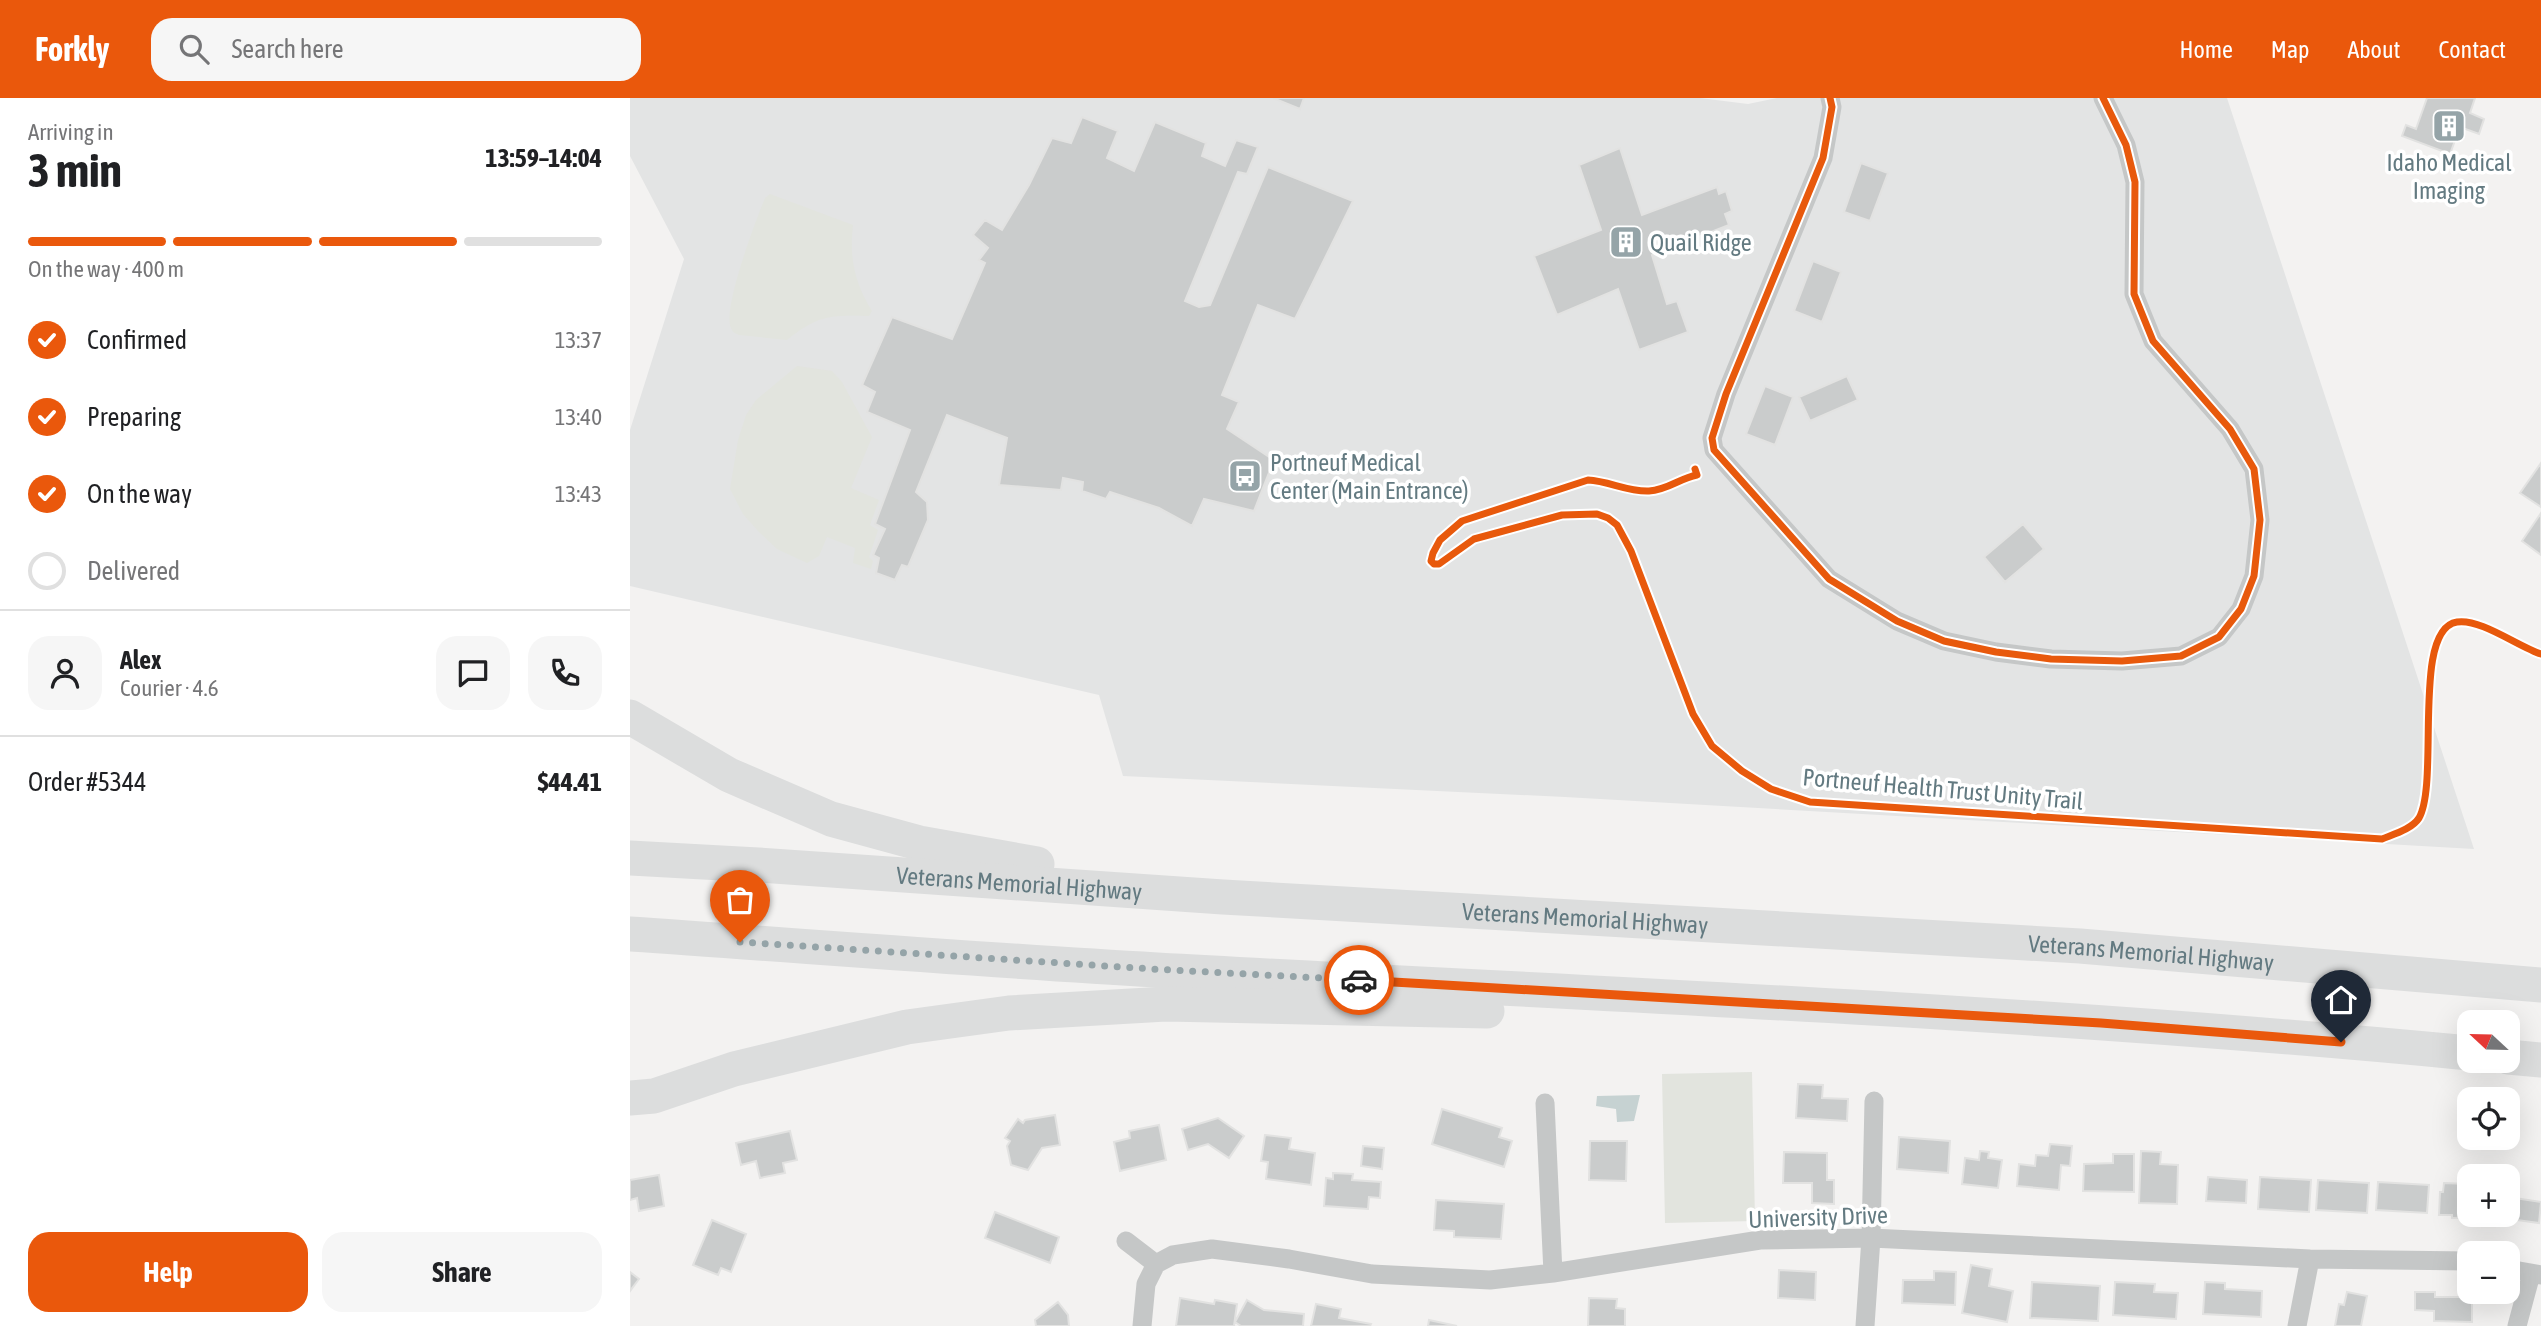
<!DOCTYPE html>
<meta charset="utf-8">
<style>
:root{--surface:#fff;--page:#f6f6f6;--text:#202124;--muted:#757577;--line:#e0e0e0;--accent:#ea580c}
body{margin:0;font-family:"Asap Condensed",sans-serif;background:var(--page);color:var(--text);height:100vh;display:flex;flex-direction:column;font-size:26px;white-space:nowrap}
*{box-sizing:border-box;margin:0}
p{font-size:23px;color:var(--muted)}
.icon{flex:none;width:38px;height:38px;fill:none;stroke:currentColor;stroke-width:2;stroke-linecap:round;stroke-linejoin:round}
.map{position:relative;flex:1;overflow:hidden}
.drawer{display:flex;flex-direction:column;background:var(--surface);width:630px}
.drawer>*{flex:none}
.needle{width:46px;rotate:292deg}
.buttons{position:absolute;left:1827px;top:912px;display:grid;gap:14px}
.buttons a{display:grid;place-items:center;width:63px;height:63px;border-radius:14px;background:var(--surface);box-shadow:0 7px 28px #0002;font-size:35px}
.pin{position:absolute;display:grid;place-items:center;width:60px;height:60px;color:#fff;margin:-72px -30px;border-radius:50% 50% 50% 0;rotate:-45deg;box-shadow:0 0 7px #0007}
.pin .icon{rotate:45deg}
.courier{position:absolute;display:grid;place-items:center;width:70px;height:70px;margin:-35px;border:5px solid #ea580c;border-radius:50%;background:#fff;color:#222;box-shadow:0 2px 9px #0007}
.headline em{font-style:normal;font-weight:700}
.headline div{display:flex;flex-direction:column-reverse}
.headline{display:flex;align-items:center;justify-content:space-between;height:119px;padding:0 28px}
h1{font-size:46px;font-weight:700;line-height:52px}
.bar{display:grid;grid-template-columns:repeat(4,1fr);gap:10px 7px;align-content:center;height:84px;padding:0 28px}
.bar i{height:9px;border-radius:5px;background:var(--line)}
.bar .on{background:var(--accent)}
.bar p{grid-column:span 4}
.line{display:flex;align-items:center;gap:18px;padding:0 28px;border-top:2px solid var(--line)}
.line div{flex:1}
.round{display:grid;place-items:center;flex:none;width:74px;height:74px;border-radius:21px;background:var(--page)}
ol{padding:0 28px;list-style:none}
li{display:flex;align-items:center;gap:21px;height:77px}
li p{margin-inline-start:auto}
li .icon{padding:7px;border-radius:50%;background:var(--accent);color:#fff;stroke-width:4}
li:last-child{color:var(--muted)}
li i{width:38px;height:38px;border:4px solid var(--line);border-radius:50%}
.primary-button{display:flex;gap:14px;margin-top:auto;padding:14px 28px}
.primary-button a{flex:1;height:80px;border-radius:21px;background:var(--accent);color:#fff;font-size:28px;font-weight:700;line-height:80px;text-align:center}
.primary-button a+a{background:var(--page);color:var(--text)}
header{display:flex;align-items:center;gap:42px;box-sizing:border-box;height:98px;padding:0 35px;background:var(--accent);color:#fff}
header strong{font-size:33px}
nav{display:flex;gap:38px;margin-inline-start:auto;font-size:24px}
.search{width:490px;height:63px;background:var(--page);display:flex;align-items:center;gap:18px;box-sizing:border-box;padding:0 24px;border-radius:21px;color:var(--muted);font-size:26px}
main{display:flex;flex:1;min-height:0}
.map>svg:first-child{display:block}
</style>
<header>
<strong>Forkly</strong>
<div class="search"><svg class="icon" aria-label="search" viewBox="0 0 24 24"><circle cx="10" cy="10" r="6"/><path d="M15 15l6 6"/></svg>Search here</div>
<nav><a>Home</a><a>Map</a><a>About</a><a>Contact</a></nav>
</header>
<main>
<section class="drawer">
<div class="headline"><div><h1>3 min</h1><p>Arriving in</p></div><em>13:59–14:04</em></div>
<div class="bar"><i class="on"></i><i class="on"></i><i class="on"></i><i></i><p>On the way · 400 m</p></div>
<ol>
<li><svg class="icon" aria-label="check" viewBox="0 0 24 24"><path d="M5 12l5 5 9-10"/></svg>Confirmed<p>13:37</p></li>
<li><svg class="icon" aria-label="check" viewBox="0 0 24 24"><path d="M5 12l5 5 9-10"/></svg>Preparing<p>13:40</p></li>
<li><svg class="icon" aria-label="check" viewBox="0 0 24 24"><path d="M5 12l5 5 9-10"/></svg>On the way<p>13:43</p></li>
<li><i></i>Delivered</li>
</ol>
<div class="line" style="height:126px"><a class="round"><svg class="icon" aria-label="person" viewBox="0 0 24 24"><circle cx="12" cy="8" r="4"/><path d="M4 21q1-7 8-7t8 7"/></svg></a><div><b>Alex</b><p>Courier · 4.6</p></div><a class="round"><svg class="icon" aria-label="chat" viewBox="0 0 24 24"><path d="M4 5h16v11H9l-5 4z"/></svg></a><a class="round"><svg class="icon" aria-label="phone" viewBox="0 0 24 24"><path d="M5 4h4l2 5-3 2q2 4 5 5l2-3 5 2v4C11 20 4 13 5 4z"/></svg></a></div>
<div class="line" style="height:91px"><div>Order #5344</div><b>$44.41</b></div>
<div class="primary-button"><a>Help</a><a>Share</a></div>
</section>
<div class="map">
<svg width="1911" height="1228" viewBox="0 0 1911 1228">
<rect width="100%" height="100%" fill="#f3f2f1"/>
<!-- built -->
<path fill="#e3e4e4" d="M0 0H1070L1118 6 1147 0H1597L1844 751 935 699 493 678 469 597 0 488V332L54 161 0 58Z"/>
<!-- green -->
<path fill="#e2e4de" d="M140 96 223 127C219 160 225 186 242 213L239 218C200 217 188 217 157 242L109 237C105 235 103 235 101 230 92 211 126 122 135 100Z
M167 268 202 273 212 284 242 339 221 390 249 402 240 427 248 432 239 459 243 463 241 471 223 465 225 450 197 439 189 458 177 465 147 451 128 433 113 416 100 391 108 342 116 317 126 302Z
M1122 974 1125 1123 1035 1125 1032 976Z"/>
<!-- water -->
<path fill="#c6d2d2" d="M1010 997 1004 1023 987 1024 986 1011 966 1008 967 998Z"/>
<!-- building -->
<path fill="#cacccc" stroke="#e2e2e1" stroke-width="2" d="M643 0H674L670 11Z
M1797 0H1845L1840 15 1854 21 1849 36 1830 29 1820 56 1772 38 1776 27 1786 31Z
M452 19 488 33 477 60 504 73 525 24 576 45 572 58 595 68 606 42 628 49 617 76 608 74 555 203 569 209 580 207 638 69 723 103 665 221 628 207 592 297 609 304 597 331 644 362 624 413 574 401 562 428 529 410 480 394 476 401 452 393 453 384 433 380 431 392 369 387 377 340 317 317 286 394 297 404 298 422 278 469 272 467 265 482 246 475 249 460 243 457 255 431 245 426 280 332 237 314 245 294 232 287 262 219 322 241 355 165 349 162 358 150 343 137 355 122 372 132 399 87 422 40 441 45Z
M990 50 1012 117 1087 89 1089 96 1096 93 1102 113 1095 116 1099 127 1022 157 1037 206 1047 203 1058 234 1009 252 988 191 927 217 904 158 971 132 949 67Z
M1231 65 1258 75 1240 123 1214 114Z
M1183 163 1211 174 1192 224 1164 213Z
M1217 278 1228 302 1180 323 1169 299Z
M1135 288 1163 299 1145 347 1116 336Z
M1911 365V409L1890 395Z
M1911 415V457L1892 443Z
M1393 426 1414 451 1375 484 1354 459Z
M1168 986 1193 987 1192 1000 1218 1001 1217 1023 1166 1020Z
M812 1011 872 1030 869 1039 882 1043 874 1069 802 1046Z
M425 1017 430 1047 412 1050 398 1072 381 1067 377 1048 380 1043 375 1040 388 1021 393 1025 395 1022Z
M588 1020 614 1038 599 1060 578 1046 558 1052 552 1031Z
M529 1027 536 1062 490 1073 484 1044 500 1040 499 1033Z
M160 1033 167 1062 153 1065 155 1075 130 1080 126 1063 111 1067 106 1045Z
M635 1037 661 1040 659 1051 685 1055 681 1087 636 1081 638 1064 631 1063Z
M1269 1039 1320 1043 1318 1075 1267 1071Z
M960 1043H997L996 1083 959 1082Z
M1420 1046 1442 1048 1440 1068 1431 1067 1429 1092 1387 1088 1389 1066 1405 1068 1406 1057 1418 1058Z
M733 1048 754 1050 752 1071 731 1068Z
M1350 1053 1359 1054 1358 1060 1372 1062 1368 1090 1332 1086 1335 1060 1349 1062Z
M1511 1053 1531 1054 1530 1066 1548 1067 1547 1106 1509 1105Z
M1154 1054 1197 1055V1082H1204V1106L1182 1105V1085H1153Z
M1483 1056H1504V1094L1453 1093 1454 1066 1483 1065Z
M703 1075 723 1076 722 1082 751 1084 750 1100 739 1099 738 1111 694 1108 696 1080 703 1081Z
M29 1077 34 1108 9 1113 7 1100 0 1102V1082Z
M1578 1079 1617 1082 1616 1105 1576 1103Z
M1630 1079 1681 1082 1679 1114 1628 1111Z
M1688 1082 1739 1085 1737 1115 1686 1112Z
M1748 1084 1799 1087 1797 1115 1746 1112Z
M1814 1085 1837 1086 1839 1116H1858V1119L1822 1120V1117H1809L1810 1094H1813Z
M1878 1099 1911 1104 1909 1125 1872 1120V1116H1878Z
M806 1102 874 1106 871 1141 824 1139V1133L804 1132Z
M365 1114 429 1139 420 1165 355 1140Z
M82 1122 116 1136 101 1174 91 1170 88 1177 63 1167Z
M1341 1167 1362 1171 1359 1188 1383 1193 1377 1224 1332 1215Z
M1149 1172 1186 1174 1185 1202 1148 1200Z
M1304 1173 1326 1174 1325 1207 1272 1205 1273 1182H1304Z
M0 1174 9 1181 0 1193Z
M1402 1184 1470 1188 1468 1223 1400 1220Z
M1485 1184 1525 1186 1524 1194 1548 1195 1546 1221 1483 1217Z
M1575 1184 1595 1185V1191L1632 1193 1631 1219 1573 1216Z
M1717 1194 1737 1198 1731 1228H1705L1709 1206 1714 1207Z
M1785 1194H1805V1199H1842V1224L1804 1223V1213L1785 1212Z
M550 1200 584 1206 585 1202 607 1206 604 1228H546Z
M959 1200 987 1201 986 1210 995 1211V1228H958Z
M617 1202 634 1212 674 1216 673 1228H611L605 1224Z
M428 1204 438 1217 439 1228H406L405 1222Z
M686 1206 711 1211 709 1220 741 1226 740 1228H681Z
M799 1222 827 1228H798Z"/>
<g fill="none" stroke-linecap="round" stroke-linejoin="round">
<!-- street -->
<path stroke="#c5c7c7" stroke-width="19" d="M1200 0 1202 9 1193 60 1096 296 1082 340 1084 352 1199 481 1267 523 1314 543 1366 554 1421 561 1492 563 1551 558 1589 539 1611 511 1624 478 1630 422 1624 371 1600 331 1523 243 1504 196 1505 84 1496 47 1473 0
M915 1005 923 1175
M496 1143 526 1166
M1878 1171 1911 1177
M512 1228 516 1186 526 1166 543 1157 582 1151 659 1161 742 1176 860 1182 923 1175 1130 1142 1241 1140 1680 1161 1839 1163
M1235 1228 1241 1140 1244 1003
M1667 1228 1680 1161
M1887 1228 1901 1176"/>
<!-- highway -->
<g stroke="#dcdddd" stroke-width="35">
<path d="M0 619 99 677 201 721 289 745 407 766"/>
<path id="s1" d="M0 760 128 767 593 799 1450 848 1911 887"/>
<path d="M0 836C176 848 351 862 527 872 964 896 1403 913 1839 955"/>
<path d="M1878 959 1911 962"/>
<path d="M0 1000 24 998 104 971 277 929 379 915 536 906 857 913"/>
</g>
<defs>
<path id="cycleway" d="M1200 0 1202 9 1193 60 1096 296 1082 340 1084 352 1199 481 1267 523 1314 543 1366 554 1421 561 1492 563 1551 558 1589 539 1611 511 1624 478 1630 422 1624 371 1600 331 1523 243 1504 196 1505 84 1496 47 1473 0
M1065 371 1067 377C1050 380 1038 392 1019 393 998 394 979 383 958 382L832 423 810 442 803 455 801 463 804 466H809L844 441 932 417 967 416 978 420 987 427 1001 453 1063 616 1082 648 1112 673 1141 691 1180 704 1752 741C1764 736 1782 731 1789 720 1810 683 1781 531 1827 524 1850 520 1889 549 1911 556"/>
</defs>
<!-- cycleway casing -->
<use href="#cycleway" stroke="#fff" stroke-width="11"/>
<!-- cycleway -->
<use href="#cycleway" stroke="#e8590c" stroke-width="7"/>
</g>
<g fill="none" stroke-linecap="round" stroke-linejoin="round">
<!-- done -->
<path stroke="#95a4a8" stroke-width="7" stroke-dasharray="0 12.6" d="M110 844 522 871 729 882"/>
<!-- route -->
<path stroke="#ea580c" stroke-width="9" d="M729 882 1471 925 1711 944"/>
</g>
<!-- icons -->
<defs>
<symbol id="building-square" viewBox="-11 -11 22 22"><rect x="-9" y="-9" width="18" height="18" rx="4" fill="#95a4a8" stroke="#fff"/><path d="M-4-6H4V6H1V3H-1V6H-4ZM-2.5-4.3h1.7v1.8h-1.7ZM.8-4.3h1.7v1.8H.8ZM-2.5-1h1.7V.8h-1.7ZM.8-1h1.7V.8H.8Z" fill="#fff"/></symbol>
<symbol id="bus-square" viewBox="-11 -11 22 22"><rect x="-9" y="-9" width="18" height="18" rx="4" fill="#95a4a8" stroke="#fff"/><path d="M-5-6H5V4H4V6H2V4H-2V6H-4V4H-5ZM-3.5-4V0h7V-4ZM-3.5 1.2v1.5H-2V1.2ZM2 1.2v1.5H3.5V1.2Z" fill="#fff"/></symbol>
</defs>
<g fill-rule="evenodd">
<use href="#building-square" x="1800" y="9" width="38" height="38"/>
<use href="#building-square" x="977" y="125" width="38" height="38"/>
<use href="#bus-square" x="596" y="359" width="38" height="38"/>
</g>
<g text-anchor="middle" dominant-baseline="central" stroke-width="7" stroke-linejoin="round" paint-order="stroke">
<!-- poi labels -->
<g font-size="24" fill="#637a81" stroke="#fff" text-anchor="start">
<text x="1819" y="64" text-anchor="middle">Idaho Medical<tspan x="1819" dy="28">Imaging</tspan></text>
<text x="1020" y="144">Quail Ridge</text>
<text x="640" y="364">Portneuf Medical<tspan x="640" dy="28">Center (Main Entrance)</tspan></text>
</g>
<!-- street labels -->
<g font-size="24" fill="#637a81" stroke="#fff">
<text transform="translate(1313 691) rotate(5)">Portneuf Health Trust Unity Trail</text>
<text stroke="none"><textPath href="#s1" startOffset="390">Veterans Memorial Highway</textPath></text>
<text stroke="none"><textPath href="#s1" startOffset="957">Veterans Memorial Highway</textPath></text>
<text stroke="none"><textPath href="#s1" startOffset="1524">Veterans Memorial Highway</textPath></text>
<text transform="translate(1188 1119) rotate(-2)">University Drive</text>
</g>
</g>
</svg>
<div class="buttons">
<a><svg class="needle" viewBox="-14 -14 28 28"><path d="M0-13l5 13h-10z" fill="#e53935"/><path d="M0 13l5-13h-10z" fill="#757577"/></svg></a>
<a><svg class="icon" aria-label="locate" viewBox="0 0 24 24"><circle cx="12" cy="12" r="6"/><path d="M12 2v4M12 18v4M2 12h4M18 12h4"/></svg></a>
<a>+</a>
<a>−</a>
</div>
<div class="pin" style="left:110px;top:844px;background:#ea580c"><svg class="icon" aria-label="bag" viewBox="0 0 24 24"><path d="M5 8h14l-1 12H6zM9 8a3 3 0 0 1 6 0"/></svg></div>
<div class="pin" style="left:1711px;top:944px;background:#1f2937"><svg class="icon" aria-label="home" viewBox="0 0 24 24"><path d="M3 11l9-7 9 7M6 9v11h12V9"/></svg></div>
<div class="courier" style="left:729px;top:882px"><svg class="icon" aria-label="car" viewBox="0 0 24 24"><path d="M5 17H2v-5l4-1 3-4h7l3 4 3 1v5h-3M9 17h6M6 11h13"/><circle cx="7" cy="17" r="2"/><circle cx="17" cy="17" r="2"/></svg></div>
</div>
</main>
